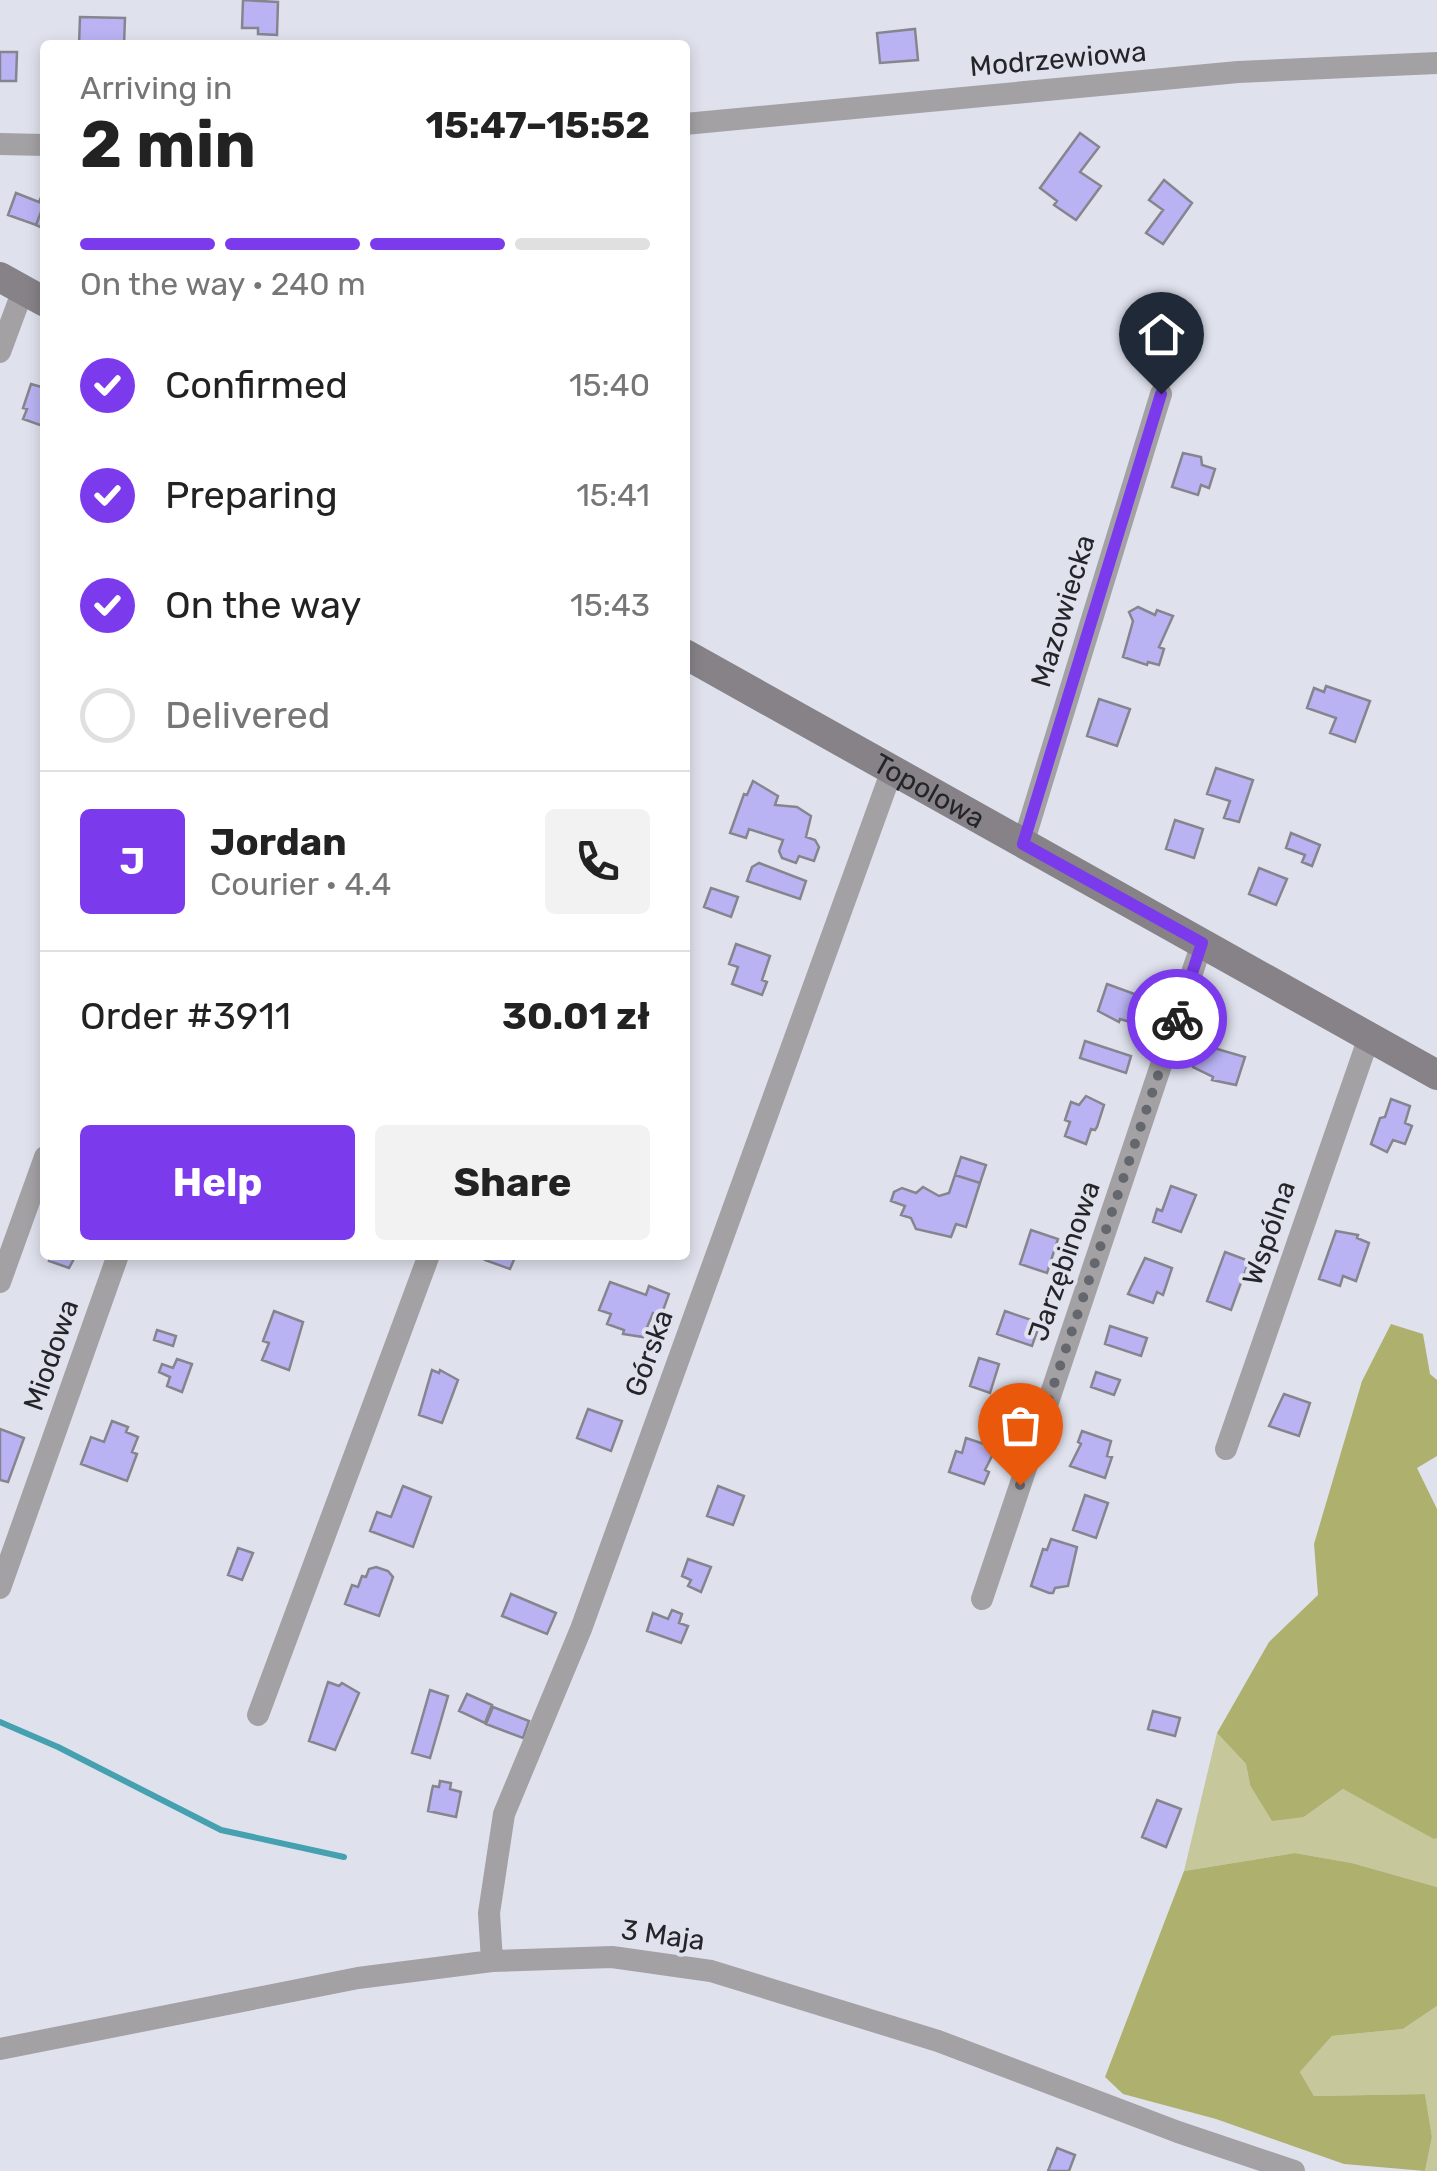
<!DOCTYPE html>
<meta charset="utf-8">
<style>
:root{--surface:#fff;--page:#f2f2f2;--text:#222;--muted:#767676;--line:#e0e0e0;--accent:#7c3aed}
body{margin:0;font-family:Rubik,sans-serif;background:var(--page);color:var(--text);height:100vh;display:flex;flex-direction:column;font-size:38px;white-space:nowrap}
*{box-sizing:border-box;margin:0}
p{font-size:32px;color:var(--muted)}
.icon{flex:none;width:55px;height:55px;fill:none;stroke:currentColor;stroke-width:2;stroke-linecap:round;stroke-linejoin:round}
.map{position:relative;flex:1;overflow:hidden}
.sheet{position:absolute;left:40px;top:40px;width:650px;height:1220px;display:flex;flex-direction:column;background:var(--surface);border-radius:10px;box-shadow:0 5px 15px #0003}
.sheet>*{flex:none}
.pin{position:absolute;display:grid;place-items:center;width:85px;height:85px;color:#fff;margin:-102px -42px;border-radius:50% 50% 50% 0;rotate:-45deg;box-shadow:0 0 10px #0007}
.pin .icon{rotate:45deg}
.courier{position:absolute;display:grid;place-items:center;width:100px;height:100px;margin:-50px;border:8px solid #7c3aed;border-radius:50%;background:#fff;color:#222;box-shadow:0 2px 12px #0007}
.headline em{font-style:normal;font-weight:700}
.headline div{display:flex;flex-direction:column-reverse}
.headline{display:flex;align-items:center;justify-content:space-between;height:170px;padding:0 40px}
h1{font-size:65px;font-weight:700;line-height:75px}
.bar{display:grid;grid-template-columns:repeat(4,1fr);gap:15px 10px;align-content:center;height:120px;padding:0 40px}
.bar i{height:12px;border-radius:8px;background:var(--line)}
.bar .active{background:var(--accent)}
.bar p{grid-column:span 4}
.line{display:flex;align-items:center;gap:25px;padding:0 40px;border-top:2px solid var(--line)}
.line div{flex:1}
.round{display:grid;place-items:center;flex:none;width:105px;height:105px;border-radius:10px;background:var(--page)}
ol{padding:0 40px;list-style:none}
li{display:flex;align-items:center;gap:30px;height:110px}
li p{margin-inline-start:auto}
li .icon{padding:10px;border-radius:50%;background:var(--accent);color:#fff;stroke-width:4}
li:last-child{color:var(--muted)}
li i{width:55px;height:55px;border:5px solid var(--line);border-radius:50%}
.primary-button{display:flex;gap:20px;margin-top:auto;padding:20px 40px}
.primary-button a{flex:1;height:115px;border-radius:10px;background:var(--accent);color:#fff;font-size:40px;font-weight:700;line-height:115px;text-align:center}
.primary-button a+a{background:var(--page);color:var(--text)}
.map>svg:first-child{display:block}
</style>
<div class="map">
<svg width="1437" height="2171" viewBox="0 0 1437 2171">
<rect width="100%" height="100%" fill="#dfe2ed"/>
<!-- green -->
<path fill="#c6c89c" d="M1217 1733 1246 1764 1250 1785 1304 1817 1343 1789 1437 1838V1887L1352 1863 1295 1853 1184 1871Z
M1437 2006V2171H1425L1432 2137 1425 2094 1314 2096 1300 2072 1332 2036 1403 2029Z"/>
<!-- forest -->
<path fill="#aeb16e" d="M1391 1324 1423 1334 1430 1374 1437 1380V1456L1417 1468 1437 1509V1838L1434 1839 1343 1789 1304 1817 1272 1821 1250 1785 1246 1764 1217 1733 1269 1642 1318 1595 1314 1544 1362 1381Z
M1295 1853 1352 1863 1437 1887V2006L1403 2029 1332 2036 1300 2072 1314 2096 1425 2094 1432 2137 1425 2171 1344 2164 1216 2119 1123 2094 1105 2077 1184 1871Z"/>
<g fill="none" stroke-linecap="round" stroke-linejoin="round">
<!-- stream -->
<path stroke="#45a0b0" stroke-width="6" d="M0 1722 58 1747 221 1830 344 1857"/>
</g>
<!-- building -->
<path fill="#b9b3f3" stroke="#85858e" stroke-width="2.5" d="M243 0 278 2 277 35 258 34V28H242Z
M80 17 125 18 124 45H79Z
M915 29 918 60 880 63 877 33Z
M0 52H17L16 81H0Z
M1080 133 1099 147 1080 172 1101 186 1076 220 1054 205 1057 201 1040 188Z
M1164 180 1192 203 1163 244 1146 233 1163 210 1149 200Z
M16 193 44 204 36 225 8 215Z
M42 195 45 196V229L36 225 44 204 39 202Z
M31 384 45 388 43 426 23 419 27 409 23 408Z
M1183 453 1201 457 1202 465 1215 469 1209 488 1201 485 1198 495 1172 487Z
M1138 607 1155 615 1157 610 1173 616 1159 647 1164 649 1159 665 1148 662 1147 665 1123 657 1133 621 1129 612Z
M1326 686 1370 701 1355 742 1330 733 1336 718 1307 708 1314 688 1324 692Z
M1099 699 1130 709 1117 746 1087 736Z
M1216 768 1253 780 1239 822 1224 818 1230 801 1207 794Z
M753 781 778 796 775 805 797 807 811 816 806 837 815 840 819 847 814 861 799 856 796 863 782 858 779 851 783 840 749 829 746 838 730 833 744 794 747 795Z
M1175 820 1203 829 1194 858 1166 849Z
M1291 833 1320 845 1312 866 1302 862 1305 855 1286 848Z
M759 863 806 881 800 899 747 881 752 867Z
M1259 868 1287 879 1276 905 1249 894Z
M711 888 738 897 731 917 704 907Z
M736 944 770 956 762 980 767 982 762 995 732 984 738 967 729 964Z
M1107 984 1140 996 1130 1022 1120 1019 1119 1022 1098 1011Z
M1085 1041 1131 1056 1126 1073 1080 1058Z
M1200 1044 1245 1057 1236 1085 1212 1080 1213 1077 1193 1067Z
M1086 1096 1104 1105 1097 1127 1095 1130 1091 1129 1086 1144 1065 1136 1070 1122 1065 1120 1071 1102 1079 1105Z
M1391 1099 1410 1106 1405 1123 1412 1126 1405 1144 1393 1140 1387 1152 1371 1144 1380 1118 1385 1117Z
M961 1157 986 1165 980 1183 955 1175Z
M955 1175 980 1183 966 1227 956 1224 951 1237 916 1229 911 1218 901 1215 905 1206 891 1201 894 1192 902 1188 916 1193 923 1187 939 1196 949 1193Z
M1171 1186 1196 1195 1181 1232 1153 1222 1157 1209 1162 1211Z
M1031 1230 1058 1239 1047 1273 1020 1264Z
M1336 1231 1358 1235 1357 1238 1369 1243 1356 1281 1343 1276 1340 1286 1319 1279Z
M1225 1252 1249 1261 1231 1310 1207 1301Z
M51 1255H76L69 1268 49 1261Z
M487 1255H516L510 1269 485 1260Z
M1145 1258 1172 1268 1163 1295 1157 1292 1153 1303 1128 1294Z
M610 1282 646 1295 649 1286 669 1294 661 1316 653 1313 643 1337 623 1334 624 1330 607 1324 611 1314 599 1310Z
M274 1311 303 1322 289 1370 262 1360 269 1343 263 1341Z
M1005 1311 1040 1323 1032 1346 997 1334Z
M1110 1326 1147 1338 1141 1356 1105 1344Z
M157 1330 176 1336 173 1346 154 1340Z
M979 1358 999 1364 990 1393 970 1386Z
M177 1359 192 1364 182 1392 167 1386 170 1377 159 1372 162 1364 173 1368Z
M432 1370 439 1373 440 1370 458 1380 442 1423 419 1415Z
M1096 1372 1120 1380 1114 1395 1091 1387Z
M1284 1394 1310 1403 1299 1436 1269 1426Z
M588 1409 622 1421 611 1451 577 1438Z
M112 1421 128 1427 126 1432 138 1437 132 1452 137 1454 127 1481 81 1464 91 1437 104 1442Z
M0 1429 24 1438 8 1482 0 1480Z
M1082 1431 1111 1441 1107 1456 1112 1457 1105 1478 1070 1466 1081 1444 1078 1442Z
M966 1438 996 1448 985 1470 989 1472 984 1484 949 1472 956 1451 962 1453Z
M403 1486 431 1497 413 1547 370 1531 377 1512 391 1517Z
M718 1486 744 1496 733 1525 707 1516Z
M1085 1495 1108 1503 1096 1538 1073 1530Z
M1051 1539 1077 1547 1068 1586 1055 1588 1053 1593H1049L1031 1586 1043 1549 1047 1550Z
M238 1548 253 1553 242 1580 228 1575Z
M688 1559 711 1567 701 1592 688 1586 691 1580 682 1576Z
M376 1567 388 1571 393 1577 379 1616 345 1604 352 1585 358 1587 362 1576 366 1577 369 1569Z
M511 1594 556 1613 547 1634 502 1616Z
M672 1610 682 1614 679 1623 688 1626 681 1643 647 1631 653 1613 668 1619Z
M328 1682 339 1686 342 1683 359 1693 335 1750 309 1741Z
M430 1690 448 1696 430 1758 412 1753Z
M467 1694 492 1705 485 1723 459 1711Z
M493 1707 529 1721 523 1738 486 1724Z
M1153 1711 1180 1718 1175 1736 1148 1729Z
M440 1781 451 1783 450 1789 461 1792 456 1817 428 1811 432 1790 433 1786 439 1787Z
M1157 1800 1181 1809 1166 1847 1142 1837Z
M1057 2148 1075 2155 1069 2171H1048Z"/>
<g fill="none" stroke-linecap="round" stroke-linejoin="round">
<!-- street -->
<path stroke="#a4a1a5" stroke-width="22" d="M685 124 1238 72 1437 63
M0 144 45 145
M0 352 23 290
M1023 844 1161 394
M0 1282 45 1157
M1226 1449 1369 1037
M0 1588 118 1255
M982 1599 1202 943
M258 1715 429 1255
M492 1961 489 1913 504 1814 581 1629 892 770
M0 2049 358 1978 492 1961 612 1957 711 1971 938 2041 1178 2132 1294 2171"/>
<!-- secondary -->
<g stroke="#868288" stroke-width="30">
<path d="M0 277 45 302"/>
<path id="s1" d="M685 654 1437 1075"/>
</g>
</g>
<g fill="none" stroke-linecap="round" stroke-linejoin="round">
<!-- done -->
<path stroke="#65676e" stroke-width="10" stroke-dasharray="0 18" d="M1020 1485 1177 1019"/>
<!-- route -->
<path stroke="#7c3aed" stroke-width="12" d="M1161 394 1023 844 1202 943 1177 1019"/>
</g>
<g text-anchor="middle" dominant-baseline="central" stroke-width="8" stroke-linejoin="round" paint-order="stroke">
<!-- street labels -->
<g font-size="28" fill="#242529" stroke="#dfe2ed">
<text transform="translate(1058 59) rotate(-5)">Modrzewiowa</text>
<text transform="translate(1063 611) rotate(-73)">Mazowiecka</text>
<text stroke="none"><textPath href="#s1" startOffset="280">Topolowa</textPath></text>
<text transform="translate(1269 1233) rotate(-71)">Wspólna</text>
<text transform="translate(1064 1261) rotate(-71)">Jarzębinowa</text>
<text transform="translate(649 1353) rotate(-70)">Górska</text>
<text transform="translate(51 1355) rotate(-71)">Miodowa</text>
<text transform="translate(663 1935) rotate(8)">3 Maja</text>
</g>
</g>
</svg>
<div class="pin" style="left:1020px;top:1485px;background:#ea580c"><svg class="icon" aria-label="bag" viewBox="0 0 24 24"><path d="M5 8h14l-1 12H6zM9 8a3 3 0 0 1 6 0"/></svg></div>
<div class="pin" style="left:1161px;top:394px;background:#1f2937"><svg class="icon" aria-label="home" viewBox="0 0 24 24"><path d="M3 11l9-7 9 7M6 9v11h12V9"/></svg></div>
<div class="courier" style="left:1177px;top:1019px"><svg class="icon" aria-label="bike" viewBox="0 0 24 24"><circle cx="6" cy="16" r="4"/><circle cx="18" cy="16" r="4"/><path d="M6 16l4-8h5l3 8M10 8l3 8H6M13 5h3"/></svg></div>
<section class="sheet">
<div class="headline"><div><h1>2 min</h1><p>Arriving in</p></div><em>15:47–15:52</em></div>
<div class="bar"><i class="active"></i><i class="active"></i><i class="active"></i><i></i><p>On the way · 240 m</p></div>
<ol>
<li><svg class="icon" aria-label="check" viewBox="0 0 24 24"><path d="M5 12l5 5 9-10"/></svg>Confirmed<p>15:40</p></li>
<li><svg class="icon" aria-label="check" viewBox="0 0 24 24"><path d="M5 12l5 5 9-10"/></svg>Preparing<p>15:41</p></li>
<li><svg class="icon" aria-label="check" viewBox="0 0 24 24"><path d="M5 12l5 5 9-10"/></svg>On the way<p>15:43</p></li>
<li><i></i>Delivered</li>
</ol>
<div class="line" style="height:180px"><b class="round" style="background:var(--accent);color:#fff">J</b><div><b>Jordan</b><p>Courier · 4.4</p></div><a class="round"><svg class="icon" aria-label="phone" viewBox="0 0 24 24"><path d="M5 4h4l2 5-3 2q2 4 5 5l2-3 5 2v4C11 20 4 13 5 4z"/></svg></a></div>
<div class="line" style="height:130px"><div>Order #3911</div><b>30.01 zł</b></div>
<div class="primary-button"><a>Help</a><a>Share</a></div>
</section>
</div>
